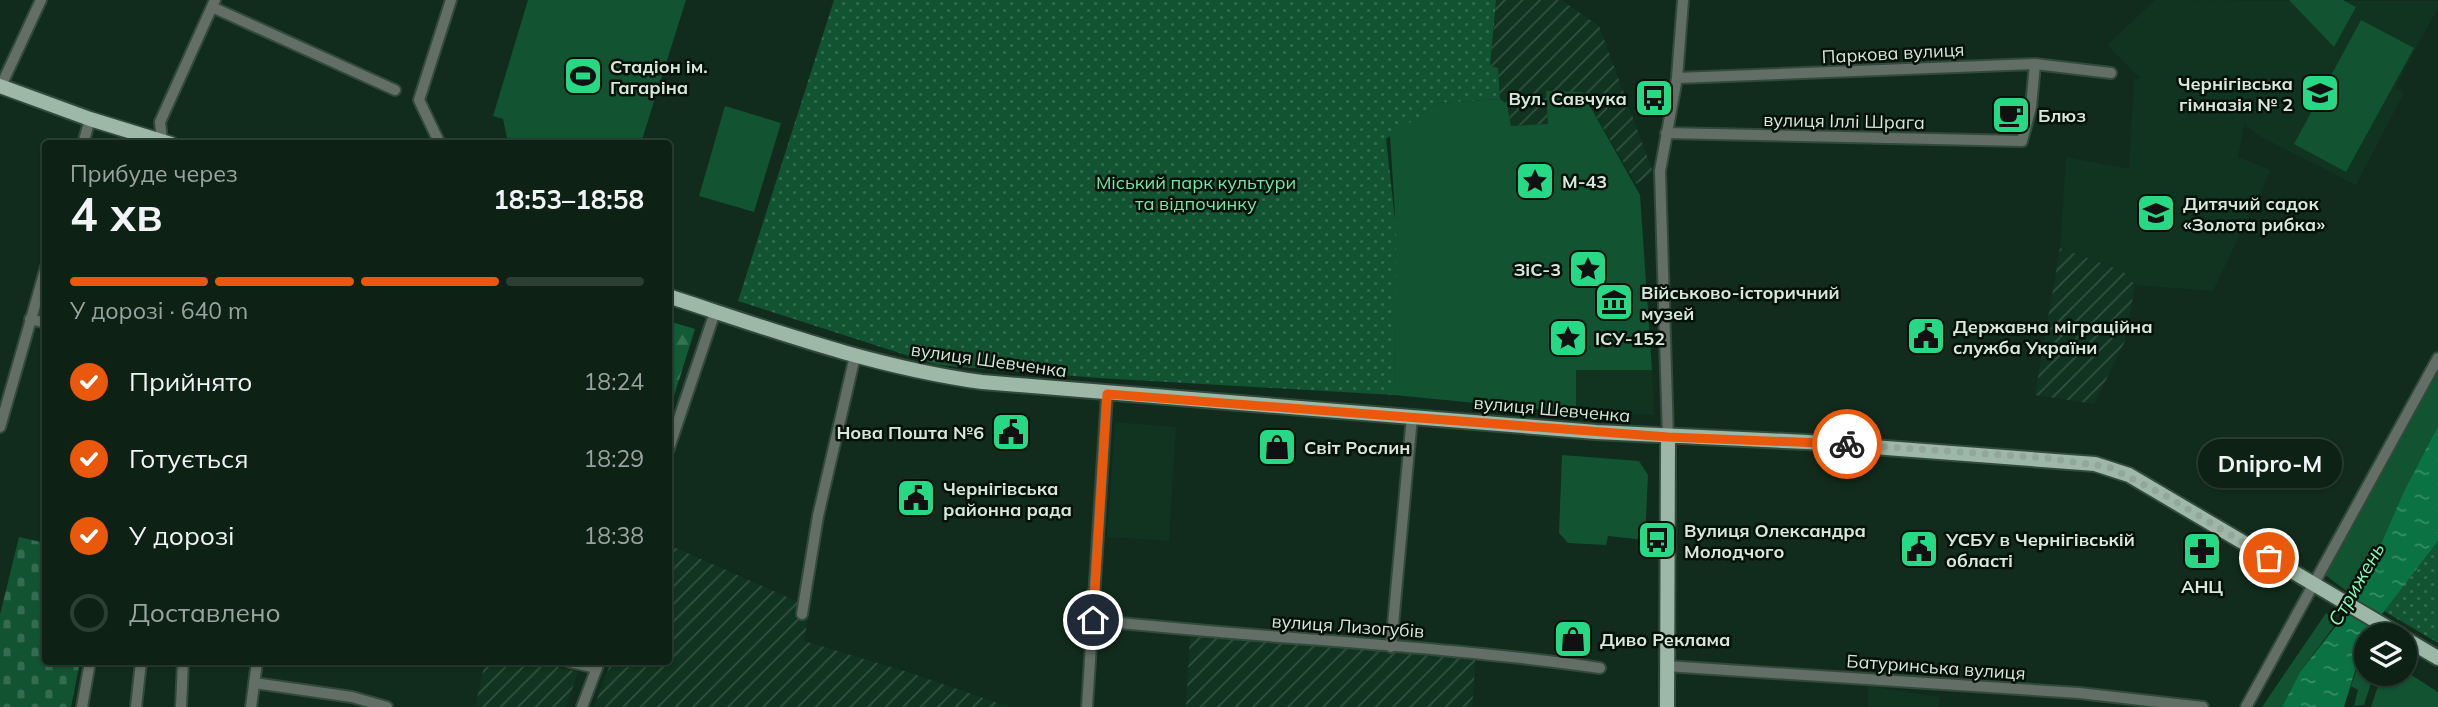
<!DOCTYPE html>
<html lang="uk">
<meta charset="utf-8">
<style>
:root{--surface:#0d2115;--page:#16291e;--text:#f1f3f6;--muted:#9aa3a0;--line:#2d3e34;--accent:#ea580c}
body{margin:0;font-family:Mulish,sans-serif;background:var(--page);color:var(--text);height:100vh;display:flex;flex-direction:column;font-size:26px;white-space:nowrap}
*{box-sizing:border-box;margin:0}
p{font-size:23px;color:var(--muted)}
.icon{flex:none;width:38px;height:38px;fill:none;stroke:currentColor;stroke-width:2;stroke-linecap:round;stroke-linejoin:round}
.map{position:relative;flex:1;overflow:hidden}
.side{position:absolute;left:42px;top:140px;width:630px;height:525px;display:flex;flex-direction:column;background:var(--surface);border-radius:7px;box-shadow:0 2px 5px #0004,0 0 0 2px var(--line)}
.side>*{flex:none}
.fabs{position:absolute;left:2354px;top:623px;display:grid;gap:14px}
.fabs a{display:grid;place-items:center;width:63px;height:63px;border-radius:50%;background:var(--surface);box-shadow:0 2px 5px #0004,0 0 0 2px var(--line);font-size:35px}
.pin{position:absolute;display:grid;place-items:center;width:60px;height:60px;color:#fff;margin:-30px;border:4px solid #fff;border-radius:50%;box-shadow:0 2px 7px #0007}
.courier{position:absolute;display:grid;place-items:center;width:70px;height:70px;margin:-35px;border:5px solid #ea580c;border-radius:50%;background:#fff;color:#222;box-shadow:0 2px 9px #0007}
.bubble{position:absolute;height:49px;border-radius:24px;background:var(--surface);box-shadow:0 2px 5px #0004,0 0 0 2px var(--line);font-size:23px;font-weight:700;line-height:49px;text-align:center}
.summary em{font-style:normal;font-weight:700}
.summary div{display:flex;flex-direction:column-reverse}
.summary{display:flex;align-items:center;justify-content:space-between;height:119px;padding:0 28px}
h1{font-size:46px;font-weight:700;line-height:52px}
.bar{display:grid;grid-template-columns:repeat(4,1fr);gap:10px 7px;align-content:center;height:84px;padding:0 28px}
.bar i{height:9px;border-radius:5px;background:var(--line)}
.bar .selected{background:var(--accent)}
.bar p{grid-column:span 4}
ol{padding:0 28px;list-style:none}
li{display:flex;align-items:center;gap:21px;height:77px}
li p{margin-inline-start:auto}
li .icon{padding:7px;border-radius:50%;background:var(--accent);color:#fff;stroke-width:4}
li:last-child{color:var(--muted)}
li i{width:38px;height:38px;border:4px solid var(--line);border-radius:50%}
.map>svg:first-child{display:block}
</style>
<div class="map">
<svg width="2438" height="707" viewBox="0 0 2438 707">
<defs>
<pattern id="industrial-furrows" width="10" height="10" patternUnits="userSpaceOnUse" patternTransform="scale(1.75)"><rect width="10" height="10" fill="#103420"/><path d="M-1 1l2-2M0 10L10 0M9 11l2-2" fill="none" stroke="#325140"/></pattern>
<pattern id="forest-firs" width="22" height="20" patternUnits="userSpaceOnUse" patternTransform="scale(1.75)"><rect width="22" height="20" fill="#135b37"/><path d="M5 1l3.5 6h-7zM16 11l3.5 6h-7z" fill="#357353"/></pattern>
<pattern id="cemetery-stones" width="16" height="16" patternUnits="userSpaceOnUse" patternTransform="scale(1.75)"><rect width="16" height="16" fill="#125332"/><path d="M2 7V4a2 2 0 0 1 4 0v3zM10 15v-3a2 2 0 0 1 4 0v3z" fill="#346c4f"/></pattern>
<pattern id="park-dots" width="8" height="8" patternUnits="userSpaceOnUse" patternTransform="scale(1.75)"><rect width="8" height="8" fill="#125332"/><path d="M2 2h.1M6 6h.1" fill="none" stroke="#346c4f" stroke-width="1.8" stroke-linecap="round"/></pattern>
<pattern id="water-ripples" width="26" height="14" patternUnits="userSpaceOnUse" patternTransform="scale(1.75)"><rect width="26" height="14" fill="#0a7243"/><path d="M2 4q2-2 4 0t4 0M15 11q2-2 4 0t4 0" fill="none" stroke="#398d66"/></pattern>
</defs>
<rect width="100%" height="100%" fill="#112c1c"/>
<!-- built -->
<path fill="#103420" d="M2155 0 2438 1V7L2395 88 2404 93 2356 185 2261 137 2246 126 2245 121 2238 157 2271 170 2213 291 2135 285 2123 271 2060 248 2066 157 2129 169 2134 79H2141L2107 45Z
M1576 370H1652L1654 415 1576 413Z
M1115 422 1176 427 1169 541 1107 537Z
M1868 686 1940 697 1939 707H1868Z"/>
<!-- industrial -->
<path fill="url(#industrial-furrows)" d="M1496 0H1561L1599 26 1653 172 1636 184 1582 92 1548 124 1511 126 1507 104 1500 99 1498 69 1490 68Z
M2060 248 2123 271 2135 285 2125 341 2094 404 2035 395Z
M669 545 810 607 804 641 911 673 1009 707H594L611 662H668Z
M1190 635 1476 654 1472 707H1186Z
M485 662H538L578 672 566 707H475Z"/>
<!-- grass -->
<path fill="#125332" d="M528 0H686L641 143H508L503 119 493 116Z
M2289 0H2343L2356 7 2334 47Z
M2361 20 2414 48 2346 172 2294 144Z
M1546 91 1582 92 1640 195 1652 370H1576V413L1394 395 1395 215 1390 135 1439 103 1500 99 1507 104 1511 126 1548 124Z
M725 106 781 123 754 212 699 196Z
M2438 371V426L2404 491 2357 599 2324 574Z
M1562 455 1639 461 1648 475 1645 540 1608 536 1606 545 1568 543 1559 533Z
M2326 613 2338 621 2300 672 2282 707H2262Z
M2364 646 2366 674H2374L2364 705 2354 706 2358 690 2351 686Z
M2405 671 2438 692V707H2371L2382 674H2404Z"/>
<!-- forest -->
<path fill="url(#forest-firs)" d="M668 321 695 329 673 399 669 398Z"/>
<!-- cemetery -->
<path fill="url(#cemetery-stones)" d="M19 537 45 543 46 662H80L71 707H0V615Z"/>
<!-- park -->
<path fill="url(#park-dots)" d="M834 0H1496L1490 67 1498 68 1500 99 1439 103 1386 139 1396 228 1394 395 1099 378 937 365 738 301Z
M2438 541V643L2384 611Z"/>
<!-- water -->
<path fill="url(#water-ripples)" d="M2438 426V541L2366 635 2344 707H2282L2300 672 2357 599 2404 491Z"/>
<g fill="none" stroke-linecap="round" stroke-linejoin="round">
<defs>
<path id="minor" d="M212 7 395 90
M1677 78 2035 64 2111 73
M1 86 41 0
M1666 133 2022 141 2031 107 2035 64
M162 141 160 122 215 0
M83 144 90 119
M440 144 419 100 451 0
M30 319 46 323
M0 427 46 267
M1668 437 1660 171 1677 78 1683 0
M668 451 715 312
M802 614 818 516 855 356
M1093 620C1262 639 1432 644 1600 668
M1391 647 1412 417
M570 662 597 668
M1666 666 2079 693 2203 707
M254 683 352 697 387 707
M82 707 90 662
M136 707 141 662
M181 707 183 662
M251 707 257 662
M582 707 599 662
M1087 707 1107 394
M2246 707 2438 358"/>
<path id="major" d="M0 86 90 119 171 144
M668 296C772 330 873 367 982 382L1596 432 1807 442 2095 464 2129 475 2400 635
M2404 638 2438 658
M1667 707 1668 437"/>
</defs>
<!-- minor casing -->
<use href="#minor" stroke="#314a3b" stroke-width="14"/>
<!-- major casing -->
<use href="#major" stroke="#314a3b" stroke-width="18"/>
<!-- minor -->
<use href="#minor" stroke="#626e66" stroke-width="10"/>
<!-- major -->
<use href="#major" stroke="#9db8a6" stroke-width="14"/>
</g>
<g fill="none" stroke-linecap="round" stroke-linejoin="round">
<!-- done -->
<path stroke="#92a699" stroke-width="7" stroke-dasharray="0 12.6" d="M1847 444 2046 458 2109 467 2168 497 2269 558"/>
<!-- route -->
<path stroke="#ea580c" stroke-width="9" d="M1093 620 1107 394 1668 437 1847 444"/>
</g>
<!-- icons -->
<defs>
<symbol id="stadium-square" viewBox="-11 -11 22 22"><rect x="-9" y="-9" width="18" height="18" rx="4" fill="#27d885" stroke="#06110a"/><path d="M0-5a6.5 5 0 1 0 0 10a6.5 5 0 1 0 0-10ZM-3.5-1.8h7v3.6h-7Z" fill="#111"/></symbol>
<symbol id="school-square" viewBox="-11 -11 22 22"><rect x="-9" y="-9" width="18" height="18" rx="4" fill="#27d885" stroke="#06110a"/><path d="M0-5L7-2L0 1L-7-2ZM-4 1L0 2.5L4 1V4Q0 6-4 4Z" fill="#111"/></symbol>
<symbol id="bus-square" viewBox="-11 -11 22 22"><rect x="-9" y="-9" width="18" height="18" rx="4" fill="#27d885" stroke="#06110a"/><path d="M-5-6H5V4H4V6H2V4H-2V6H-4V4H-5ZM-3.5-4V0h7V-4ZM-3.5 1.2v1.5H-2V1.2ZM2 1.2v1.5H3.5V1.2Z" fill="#111"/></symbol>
<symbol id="cafe-square" viewBox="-11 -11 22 22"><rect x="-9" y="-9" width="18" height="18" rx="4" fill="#27d885" stroke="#06110a"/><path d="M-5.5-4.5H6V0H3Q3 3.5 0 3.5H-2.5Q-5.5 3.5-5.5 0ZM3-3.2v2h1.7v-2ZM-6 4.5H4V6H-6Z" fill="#111"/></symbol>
<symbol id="sight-square" viewBox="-11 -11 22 22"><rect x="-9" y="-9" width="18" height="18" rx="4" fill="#27d885" stroke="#06110a"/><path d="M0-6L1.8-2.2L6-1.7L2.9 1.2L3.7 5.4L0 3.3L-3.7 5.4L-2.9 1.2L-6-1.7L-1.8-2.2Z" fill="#111"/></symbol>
<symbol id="museum-square" viewBox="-11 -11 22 22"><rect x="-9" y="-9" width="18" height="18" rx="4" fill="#27d885" stroke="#06110a"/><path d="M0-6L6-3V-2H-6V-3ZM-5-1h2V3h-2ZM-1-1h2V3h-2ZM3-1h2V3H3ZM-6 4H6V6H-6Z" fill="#111"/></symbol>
<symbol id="civic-square" viewBox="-11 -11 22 22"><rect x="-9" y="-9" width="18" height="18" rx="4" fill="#27d885" stroke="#06110a"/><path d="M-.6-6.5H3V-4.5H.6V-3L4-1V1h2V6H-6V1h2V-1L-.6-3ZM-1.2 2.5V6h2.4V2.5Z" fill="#111"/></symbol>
<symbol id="shop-square" viewBox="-11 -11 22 22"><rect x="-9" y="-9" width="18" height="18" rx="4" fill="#27d885" stroke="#06110a"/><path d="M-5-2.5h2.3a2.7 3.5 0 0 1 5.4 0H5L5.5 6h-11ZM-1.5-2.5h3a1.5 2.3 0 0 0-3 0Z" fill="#111"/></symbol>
<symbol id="pharmacy-square" viewBox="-11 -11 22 22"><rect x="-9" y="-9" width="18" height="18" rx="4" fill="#27d885" stroke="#06110a"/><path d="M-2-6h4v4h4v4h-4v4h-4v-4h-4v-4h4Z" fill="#111"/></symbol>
</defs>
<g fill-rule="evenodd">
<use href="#stadium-square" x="561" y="54" width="44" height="44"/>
<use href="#school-square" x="2298" y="71" width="44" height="44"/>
<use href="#bus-square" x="1632" y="76" width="44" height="44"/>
<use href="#cafe-square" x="1989" y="93" width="44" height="44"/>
<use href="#sight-square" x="1513" y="159" width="44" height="44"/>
<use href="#school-square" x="2134" y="191" width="44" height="44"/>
<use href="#sight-square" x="1566" y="247" width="44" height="44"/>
<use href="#museum-square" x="1592" y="280" width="44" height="44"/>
<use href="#civic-square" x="1904" y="314" width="44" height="44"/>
<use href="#sight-square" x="1546" y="316" width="44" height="44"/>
<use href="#civic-square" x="989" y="410" width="44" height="44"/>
<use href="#shop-square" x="1255" y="425" width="44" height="44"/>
<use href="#civic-square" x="894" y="476" width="44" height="44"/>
<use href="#bus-square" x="1635" y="518" width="44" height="44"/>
<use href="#civic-square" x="1897" y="527" width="44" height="44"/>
<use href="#pharmacy-square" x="2180" y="529" width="44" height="44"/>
<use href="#shop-square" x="1551" y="617" width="44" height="44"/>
</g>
<g text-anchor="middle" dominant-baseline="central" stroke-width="5" stroke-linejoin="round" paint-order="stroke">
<!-- street labels -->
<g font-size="18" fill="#d7e7dc" stroke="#06110a">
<text transform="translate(1893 53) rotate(-3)">Паркова вулиця</text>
<text transform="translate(1844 121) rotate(1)">вулиця Іллі Шрага</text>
<text transform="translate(989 360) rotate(8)">вулиця Шевченка</text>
<text transform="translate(1552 409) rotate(5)">вулиця Шевченка</text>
<text transform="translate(1348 626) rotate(4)">вулиця Лизогубів</text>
<text transform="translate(1936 667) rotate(4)">Батуринська вулиця</text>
</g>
<!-- poi labels -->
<g font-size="18" font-weight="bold" fill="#d7e7dc" stroke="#06110a" text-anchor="start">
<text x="610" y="66">Стадіон ім.<tspan x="610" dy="21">Гагаріна</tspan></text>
<text x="2293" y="83" text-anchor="end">Чернігівська<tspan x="2293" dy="21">гімназія № 2</tspan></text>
<text x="1627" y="98" text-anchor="end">Вул. Савчука</text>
<text x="2038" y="115">Блюз</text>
<text x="1562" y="181">М-43</text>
<text x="2183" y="203">Дитячий садок<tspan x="2183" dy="21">«Золота рибка»</tspan></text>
<text x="1561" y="269" text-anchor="end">ЗіС-3</text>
<text x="1641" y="292">Військово-історичний<tspan x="1641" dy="21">музей</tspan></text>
<text x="1953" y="326">Державна міграційна<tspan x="1953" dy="21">служба України</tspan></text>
<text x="1595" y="338">ІСУ-152</text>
<text x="984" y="432" text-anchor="end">Нова Пошта №6</text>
<text x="1304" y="447">Світ Рослин</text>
<text x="943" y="488">Чернігівська<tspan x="943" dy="21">районна рада</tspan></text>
<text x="1684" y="530">Вулиця Олександра<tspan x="1684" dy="21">Молодчого</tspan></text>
<text x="1946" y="539">УСБУ в Чернігівській<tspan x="1946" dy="21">області</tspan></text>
<text x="2202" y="586" text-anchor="middle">АНЦ</text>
<text x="1600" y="639">Диво Реклама</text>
</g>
<!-- park labels -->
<g font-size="18" fill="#73e8a4" stroke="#06110a">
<text x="1196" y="182">Міський парк культури<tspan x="1196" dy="21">та відпочинку</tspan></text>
</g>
<!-- water labels -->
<g font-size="19" font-style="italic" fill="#87fdb7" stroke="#06110a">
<text transform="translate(2356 584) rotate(-60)">Стрижень</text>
</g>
</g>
</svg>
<div class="fabs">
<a><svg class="icon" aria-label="layers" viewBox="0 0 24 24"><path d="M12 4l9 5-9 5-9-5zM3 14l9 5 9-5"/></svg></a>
</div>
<div class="pin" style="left:2269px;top:558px;background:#ea580c"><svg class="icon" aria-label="bag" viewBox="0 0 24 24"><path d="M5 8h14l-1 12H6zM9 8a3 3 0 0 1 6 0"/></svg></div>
<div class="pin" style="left:1093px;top:620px;background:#1f2937"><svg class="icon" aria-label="home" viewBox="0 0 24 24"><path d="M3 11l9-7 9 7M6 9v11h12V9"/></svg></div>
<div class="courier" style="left:1847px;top:444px"><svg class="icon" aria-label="bike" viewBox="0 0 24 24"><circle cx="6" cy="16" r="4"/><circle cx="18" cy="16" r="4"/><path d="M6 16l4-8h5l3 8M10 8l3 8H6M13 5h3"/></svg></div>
<div class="bubble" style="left:2198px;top:439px;width:144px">Dnipro-M</div>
<section class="side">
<div class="summary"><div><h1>4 хв</h1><p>Прибуде через</p></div><em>18:53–18:58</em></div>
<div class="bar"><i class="selected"></i><i class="selected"></i><i class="selected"></i><i></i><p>У дорозі · 640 m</p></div>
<ol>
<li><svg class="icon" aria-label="check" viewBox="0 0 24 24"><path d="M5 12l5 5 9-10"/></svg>Прийнято<p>18:24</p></li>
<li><svg class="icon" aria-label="check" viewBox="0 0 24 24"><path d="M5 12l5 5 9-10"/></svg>Готується<p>18:29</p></li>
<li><svg class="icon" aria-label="check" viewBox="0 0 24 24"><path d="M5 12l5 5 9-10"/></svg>У дорозі<p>18:38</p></li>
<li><i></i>Доставлено</li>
</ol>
</section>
</div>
